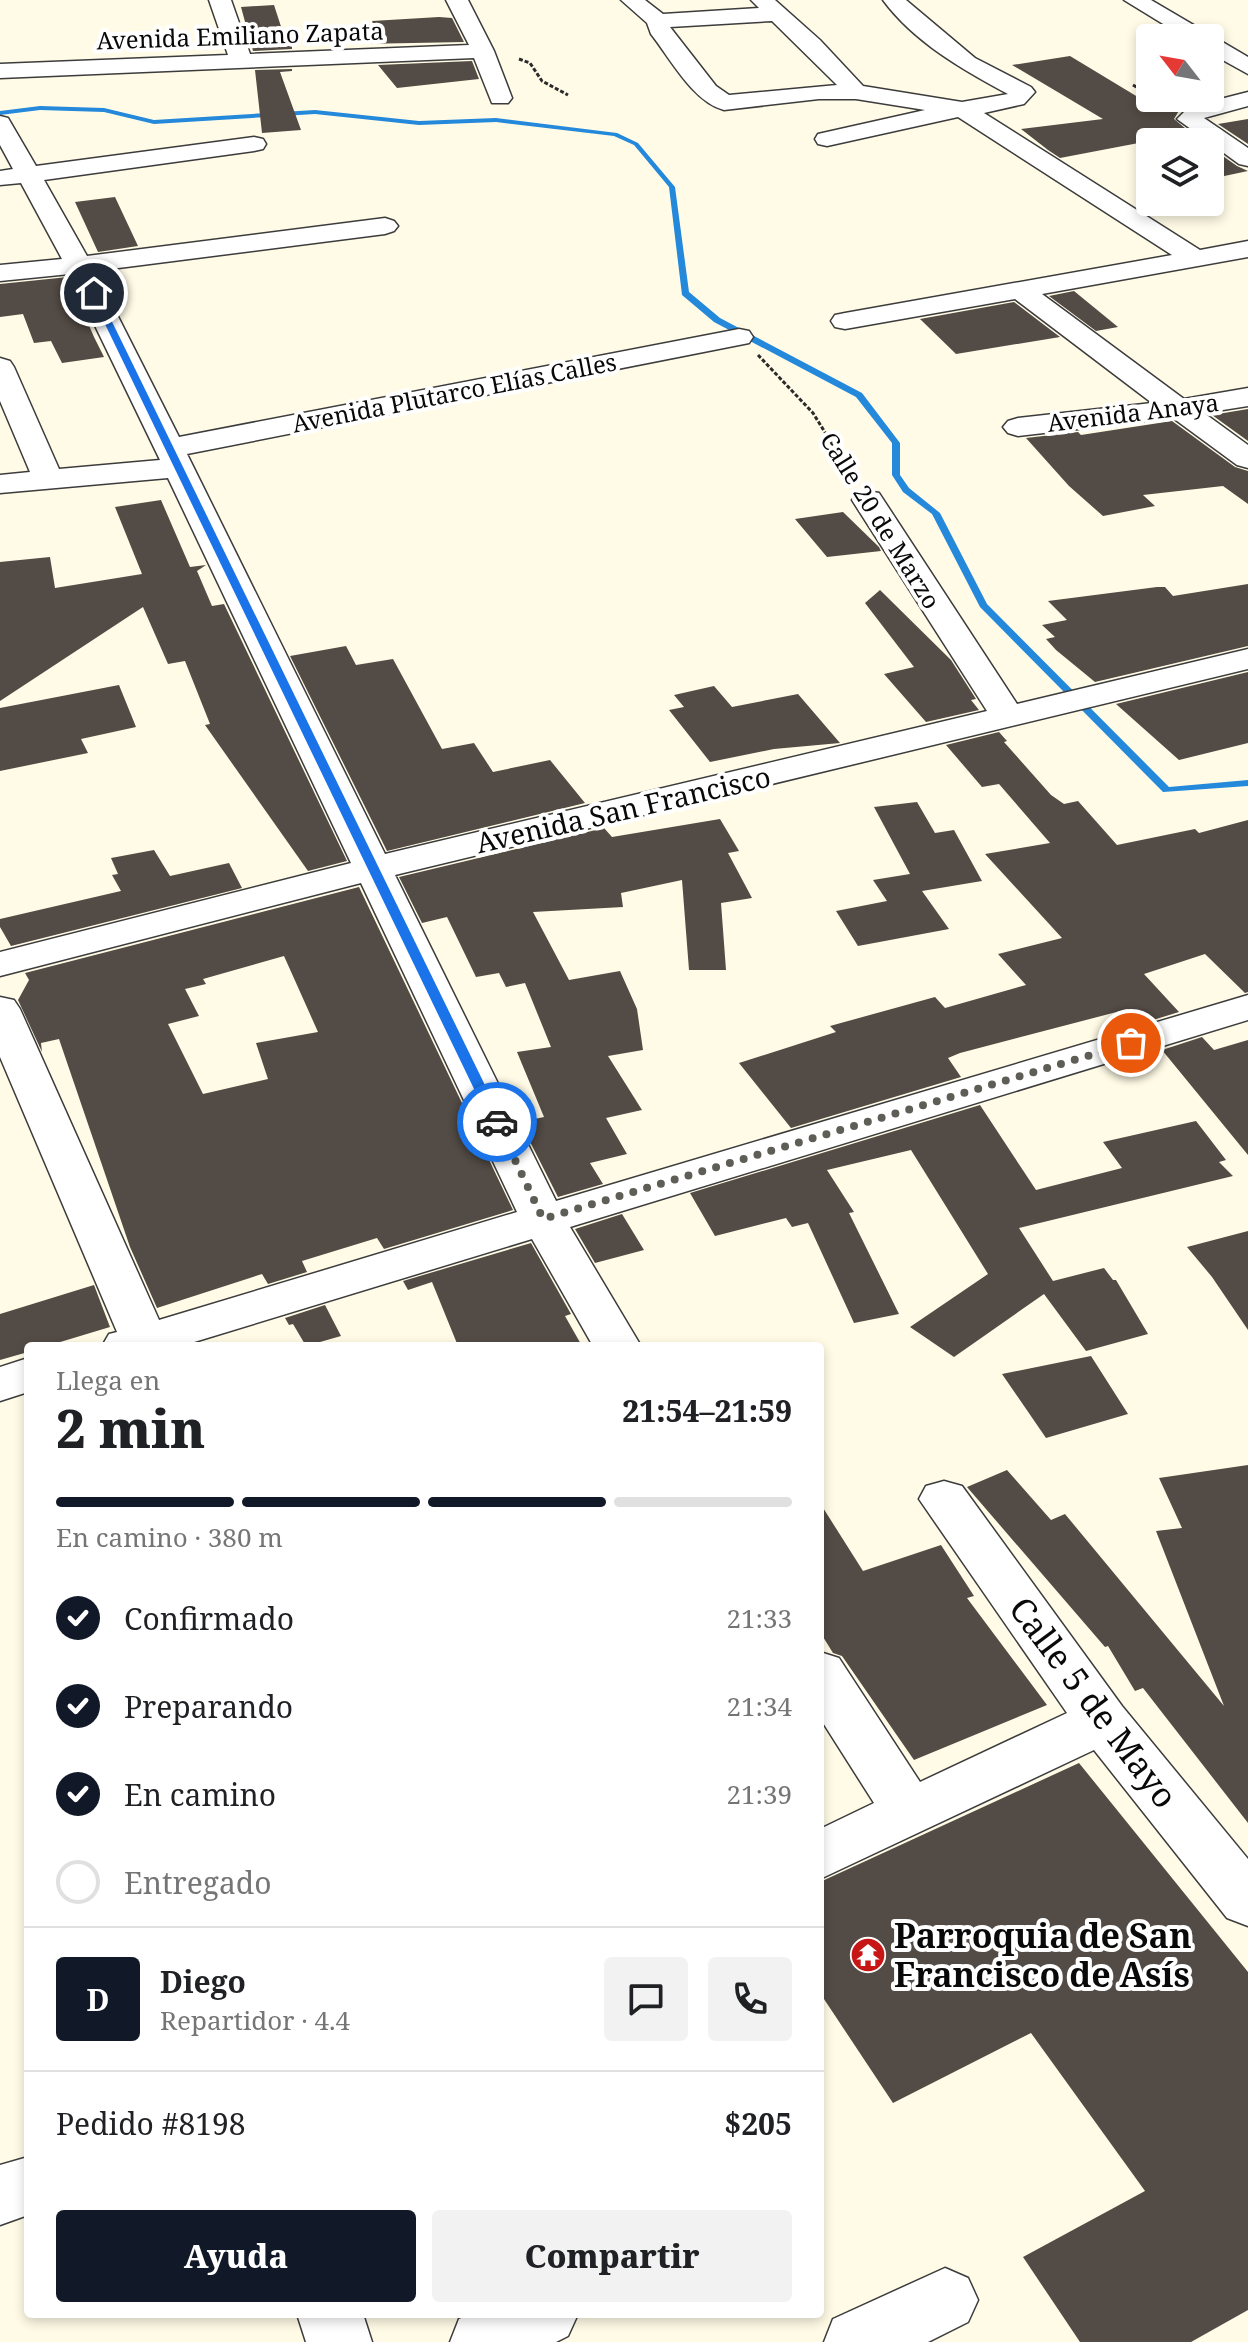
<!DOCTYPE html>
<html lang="es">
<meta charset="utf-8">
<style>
:root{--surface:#fff;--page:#f2f2f2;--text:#202124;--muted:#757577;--line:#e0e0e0;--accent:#111827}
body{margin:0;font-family:"Noto Serif",serif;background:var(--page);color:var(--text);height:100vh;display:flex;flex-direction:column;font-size:30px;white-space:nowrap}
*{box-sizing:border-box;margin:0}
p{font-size:26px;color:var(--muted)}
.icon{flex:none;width:44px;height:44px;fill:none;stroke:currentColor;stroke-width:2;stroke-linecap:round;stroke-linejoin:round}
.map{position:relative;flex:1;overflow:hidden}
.details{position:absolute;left:24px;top:1342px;width:800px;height:976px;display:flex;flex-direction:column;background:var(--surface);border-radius:8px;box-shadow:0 4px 12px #0003}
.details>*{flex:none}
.needle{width:52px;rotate:301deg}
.controls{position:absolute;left:1136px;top:24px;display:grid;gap:16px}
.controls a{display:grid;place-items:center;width:88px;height:88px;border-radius:8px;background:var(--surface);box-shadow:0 4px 12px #0003;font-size:40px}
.pin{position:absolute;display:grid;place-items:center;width:68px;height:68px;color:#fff;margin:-34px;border:4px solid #fff;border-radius:50%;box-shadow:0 2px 8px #0007}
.courier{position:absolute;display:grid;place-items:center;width:80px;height:80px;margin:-40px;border:6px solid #1a73e8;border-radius:50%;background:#fff;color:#222;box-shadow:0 2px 10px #0007}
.summary em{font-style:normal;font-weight:800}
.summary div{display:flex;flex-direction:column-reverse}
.summary{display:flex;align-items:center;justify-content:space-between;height:136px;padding:0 32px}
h1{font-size:52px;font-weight:800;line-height:60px}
.bar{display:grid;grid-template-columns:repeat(4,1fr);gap:12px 8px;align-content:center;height:96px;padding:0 32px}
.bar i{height:10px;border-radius:6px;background:var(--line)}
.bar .selected{background:var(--accent)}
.bar p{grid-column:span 4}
.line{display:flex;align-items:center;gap:20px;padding:0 32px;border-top:2px solid var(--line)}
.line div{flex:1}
.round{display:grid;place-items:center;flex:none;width:84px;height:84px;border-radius:8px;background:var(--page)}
ol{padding:0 32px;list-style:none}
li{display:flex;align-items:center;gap:24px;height:88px}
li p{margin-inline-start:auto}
li .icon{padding:8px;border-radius:50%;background:var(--accent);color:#fff;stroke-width:4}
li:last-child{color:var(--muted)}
li i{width:44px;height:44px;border:4px solid var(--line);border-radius:50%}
.primary-button{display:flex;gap:16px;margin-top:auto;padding:16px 32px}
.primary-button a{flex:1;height:92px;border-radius:8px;background:var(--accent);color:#fff;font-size:32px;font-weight:800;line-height:92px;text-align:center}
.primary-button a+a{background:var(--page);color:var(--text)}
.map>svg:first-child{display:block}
</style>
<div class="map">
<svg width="1248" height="2342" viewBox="0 0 1248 2342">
<rect width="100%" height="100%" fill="#fffbe6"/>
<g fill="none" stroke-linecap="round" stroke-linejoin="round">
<!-- stream -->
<path fill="#2488db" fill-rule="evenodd" d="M40 106 104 108 154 120 315 110 419 121 496 118 617 133 638 143 675 187 689 292 720 318 862 393 900 443V475L909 488 940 513 987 604 1169 787 1248 780V786L1163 792 980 607 932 514 903 492 892 475V443L856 397 714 322 682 295 669 187 634 145 614 136 496 122 419 125 315 114 154 124 104 112 40 110 0 115V111Z"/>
</g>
<!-- building -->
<path fill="#534b45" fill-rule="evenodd" d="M274 5 286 42H292V49L253 51 241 7Z
M439 17 452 18 464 42 360 44H381L372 21Z
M1070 56 1161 111 1180 109 1174 119 1191 133 1060 158 1048 150 1021 129 1103 119 1012 65Z
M472 61 479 79 397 88 378 65Z
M292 69V71L280 72 301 130 262 133 255 70Z
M1248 119V144L1218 124Z
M1210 147 1237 166 1248 171 1210 179Z
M115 197 138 246 98 252 75 202Z
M68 277 94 337 104 357 62 363 51 341 34 343 23 314 0 317V284Z
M1074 291 1118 327 1096 331 1049 296Z
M1014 302 1060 337 956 354 920 319Z
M1248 409V441L1212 415Z
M1172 421 1235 467 1248 471V504L1223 486 1143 495 1155 506 1103 516 1069 486 1026 438 1078 432 1081 435Z
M161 500 190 567 206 565 197 571 212 606 224 604 347 861 308 871 205 725 210 724 185 661 168 664 143 607 0 701V562L50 557 55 588 142 574 115 507Z
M843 512 879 547 881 551 827 557 795 519Z
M1248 584V646L1095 682 1056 650 1046 639 1055 637 1042 625 1067 620 1048 601 1157 587H1165L1173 596Z
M880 590 951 660 976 699 971 700 979 710 926 722 884 674 914 667 865 603Z
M346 646 356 665 393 659 442 749 474 743 493 772 550 760 585 803 387 851 290 656Z
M1248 672V743L1179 760 1116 704Z
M119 685 136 727 81 739 88 753 0 771V708Z
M714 686 732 707 798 694 840 743 774 749 710 762 669 710 684 707 674 695Z
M999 732 1007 741 1004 742 1051 795 1064 804 1078 801 1117 845 1195 829 1199 833 1248 820V992L1245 993 1205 954 1144 974 1179 1012 1140 1024 1128 1009 960 1053 948 1058 961 1077 791 1128 739 1063 836 1032 830 1026 935 997 945 1008 1026 985 998 954 1062 938 985 854 1050 843 999 784 982 787 946 745Z
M917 802 935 833 954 830 982 881 922 891 949 929 858 946 836 911 887 901 873 880 910 874 874 807Z
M720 819 739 851 728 853 752 898 721 903 726 970H689L682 880 621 893 623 907 533 912 569 980 620 971 637 1009 643 1050 608 1056 642 1110 606 1118 627 1154 590 1163 603 1184 558 1197 520 1122 544 1117 517 1052 551 1047 525 983 506 987 499 973 476 977 447 917 422 923 399 877 604 828 612 837Z
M154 850 170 876 229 863 242 888 11 946 0 927V919L121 891 112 875 118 874 111 858Z
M359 887 513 1210 384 1249 377 1238 302 1261 307 1272 268 1284 262 1274 157 1308 130 1247 59 1039 41 1043 42 1052 18 1000 29 980 25 973ZM284 956 318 1032 256 1043 268 1079 203 1094 168 1024 199 1016 185 989 206 984 203 979Z
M1202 1037 1214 1050 1248 1040V1155L1162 1050Z
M980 1105 1036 1190 1122 1168 1103 1142 1196 1121 1226 1160 1219 1162 1233 1176 1019 1228 1053 1281 1104 1268 1113 1280H1116L1148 1334 1086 1351 1044 1294 954 1357 910 1327 988 1274 911 1150 827 1170 854 1212 849 1213 899 1314 854 1323 808 1223 792 1227 786 1218 715 1236 690 1193Z
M622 1214 644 1250 595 1263 575 1229Z
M1248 1231V1330L1212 1277 1187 1247Z
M531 1243 571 1314 565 1316 582 1346H458L432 1282 408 1290 403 1281Z
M94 1285 110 1327 47 1346H28V1352L0 1360V1314Z
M325 1305 341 1336 306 1346 293 1324 289 1325 285 1318Z
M1091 1356 1128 1414 1046 1438 1002 1374Z
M1248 1465V1823L1143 1688 1135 1691 1108 1646 1105 1647 967 1487 1007 1470 1051 1520 1065 1514 1224 1706 1156 1531 1182 1528 1159 1478Z
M820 1503 863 1571 941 1545 974 1596 967 1598 1047 1705 914 1760 842 1656 833 1653 820 1632Z
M1079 1763 1248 1972V2310L1191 2342H1080L1023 2257 1145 2191 1031 2033 893 2103 820 1993V1882Z"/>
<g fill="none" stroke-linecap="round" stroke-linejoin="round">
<defs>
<path id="minor" d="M209 0H231L250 54 469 45 446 0H468L494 51 512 98 508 103H492L474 58 0 78V64L228 55Z
M621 0H645L663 14 759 8 751 0H775L820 40 863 86 962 102 1008 94C963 70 914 42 883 0H906L975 58 1031 87 1035 92 1024 104 984 113 1200 250 1248 241V257L1042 294 1184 399 1248 388V406L1204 413 1248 445V468L1237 465 1173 418 1018 436 1008 433 1003 427 1008 421 1018 418 1152 403 1015 299 845 329 835 327 831 321 835 315 845 313 1172 255 958 117 827 146 818 144 815 139 818 134 925 110 856 99H819L724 110C693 102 670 58 651 34L647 23ZM772 21 837 85 729 95 716 86 670 27Z
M1124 0H1151L1248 57V74L1210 53V38H1186Z
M1248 92V106L1204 118 1248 148V166L1239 164 1177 119 1189 107Z
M0 116 8 118 36 166 254 137 263 139 266 144 263 149 254 151 44 180 87 256 385 218 394 221 398 226 394 231 385 234 95 271 179 437 739 329 749 331 753 337 749 343 739 345 187 454 385 854 987 711 852 500 857 493 868 491 879 493 1017 704 1248 649V669L395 875 556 1201 1248 995V1020L570 1227 641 1346H593L532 1239 181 1346H102L109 1334 117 1332 0 1057V997L14 1000 20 1009 159 1320 517 1212 361 883 0 976V952L351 863 168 478 0 493V475L30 472 0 401V358L10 361 14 367 59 469 160 460 70 274 0 281V265L62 259 21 183 0 185V171L13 169 0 145Z
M28 1358V1392L0 1401V1367Z
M944 1481 962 1486 1122 1706 1248 1859V1926L1227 1918 1094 1750 820 1879V1829L874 1803 820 1718V1652L839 1658 920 1782 1067 1713 919 1499 926 1486Z
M28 2157V2215L0 2225V2165Z
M945 2268 968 2278 978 2300 968 2322 928 2342H824L833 2319Z
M297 2314H363L372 2342H306Z
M471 2314H578L568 2336 556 2342H450L459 2319Z"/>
</defs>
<!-- minor casing -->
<use href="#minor" stroke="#3c3c3c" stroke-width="3"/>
<!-- path -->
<path stroke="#2b2b2b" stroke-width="3" stroke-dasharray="4 2" stroke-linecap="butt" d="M519 59 530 63 542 81 568 95
M1133 85 1150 95
M758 355 813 413 852 476"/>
<!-- minor -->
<use href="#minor" fill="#fff" fill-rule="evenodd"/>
</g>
<!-- route -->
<path fill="#1a73e8" d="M94 291 98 293 503 1122 501 1125 490 1122 90 293Z"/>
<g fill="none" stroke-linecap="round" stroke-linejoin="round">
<!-- done -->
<path stroke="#5f5e56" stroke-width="8" stroke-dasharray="0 14.4" d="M497 1122 543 1219 1131 1043"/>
</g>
<!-- icons -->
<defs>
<symbol id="temple-disc" viewBox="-11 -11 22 22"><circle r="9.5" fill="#c61615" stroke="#fff"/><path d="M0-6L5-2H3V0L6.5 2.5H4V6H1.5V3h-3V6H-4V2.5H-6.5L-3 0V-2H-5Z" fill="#fff"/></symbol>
</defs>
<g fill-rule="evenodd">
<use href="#temple-disc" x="848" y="1935" width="40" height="40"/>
</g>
<g text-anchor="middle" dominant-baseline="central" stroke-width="8" stroke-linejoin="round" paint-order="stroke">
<!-- far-street labels -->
<g font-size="24" fill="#090909" stroke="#fff">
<text transform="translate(240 35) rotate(-2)">Avenida Emiliano Zapata</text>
<text transform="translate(454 392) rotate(-11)">Avenida Plutarco Elías Calles</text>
<text transform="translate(1133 412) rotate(-7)">Avenida Anaya</text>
<text transform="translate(881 520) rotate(58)">Calle 20 de Marzo</text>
</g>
<!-- street labels -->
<g font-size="28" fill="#090909" stroke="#fff">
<text transform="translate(623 809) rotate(-13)">Avenida San Francisco</text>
</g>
<!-- near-street labels -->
<g font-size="34" fill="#090909" stroke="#fff">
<text transform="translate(1094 1702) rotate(53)">Calle 5 de Mayo</text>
</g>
<!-- near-poi labels -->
<g font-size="34" font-weight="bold" fill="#090909" stroke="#fff" text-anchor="start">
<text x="894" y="1935">Parroquia de San<tspan x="894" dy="39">Francisco de Asís</tspan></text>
</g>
</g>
</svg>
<div class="controls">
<a><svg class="needle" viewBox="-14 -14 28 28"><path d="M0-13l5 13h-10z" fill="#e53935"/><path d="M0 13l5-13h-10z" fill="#757577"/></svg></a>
<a><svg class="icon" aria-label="layers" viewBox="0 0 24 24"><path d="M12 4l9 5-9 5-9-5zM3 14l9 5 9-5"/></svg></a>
</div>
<div class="pin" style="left:1131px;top:1043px;background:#ea580c"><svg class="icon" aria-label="bag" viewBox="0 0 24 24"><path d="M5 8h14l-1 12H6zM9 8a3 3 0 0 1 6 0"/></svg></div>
<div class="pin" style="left:94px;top:293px;background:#1f2937"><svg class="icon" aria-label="home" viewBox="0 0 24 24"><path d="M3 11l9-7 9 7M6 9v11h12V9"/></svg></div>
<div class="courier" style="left:497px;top:1122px"><svg class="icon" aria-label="car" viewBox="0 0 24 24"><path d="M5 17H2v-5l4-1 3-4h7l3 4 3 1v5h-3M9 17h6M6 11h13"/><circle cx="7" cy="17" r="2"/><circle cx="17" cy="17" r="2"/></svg></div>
<section class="details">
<div class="summary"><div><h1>2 min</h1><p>Llega en</p></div><em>21:54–21:59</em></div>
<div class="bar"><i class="selected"></i><i class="selected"></i><i class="selected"></i><i></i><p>En camino · 380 m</p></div>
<ol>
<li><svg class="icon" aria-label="check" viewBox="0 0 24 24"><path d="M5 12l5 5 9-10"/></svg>Confirmado<p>21:33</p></li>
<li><svg class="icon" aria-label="check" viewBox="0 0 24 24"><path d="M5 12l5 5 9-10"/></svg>Preparando<p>21:34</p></li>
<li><svg class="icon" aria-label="check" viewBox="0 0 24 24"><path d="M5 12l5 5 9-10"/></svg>En camino<p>21:39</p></li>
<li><i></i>Entregado</li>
</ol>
<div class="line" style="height:144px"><b class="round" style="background:var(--accent);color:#fff">D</b><div><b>Diego</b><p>Repartidor · 4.4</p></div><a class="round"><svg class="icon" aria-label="chat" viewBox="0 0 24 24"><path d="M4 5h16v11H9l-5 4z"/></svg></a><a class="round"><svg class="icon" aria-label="phone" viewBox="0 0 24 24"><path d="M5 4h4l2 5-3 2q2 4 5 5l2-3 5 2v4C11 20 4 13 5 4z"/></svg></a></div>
<div class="line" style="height:104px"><div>Pedido #8198</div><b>$205</b></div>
<div class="primary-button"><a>Ayuda</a><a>Compartir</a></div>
</section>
</div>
